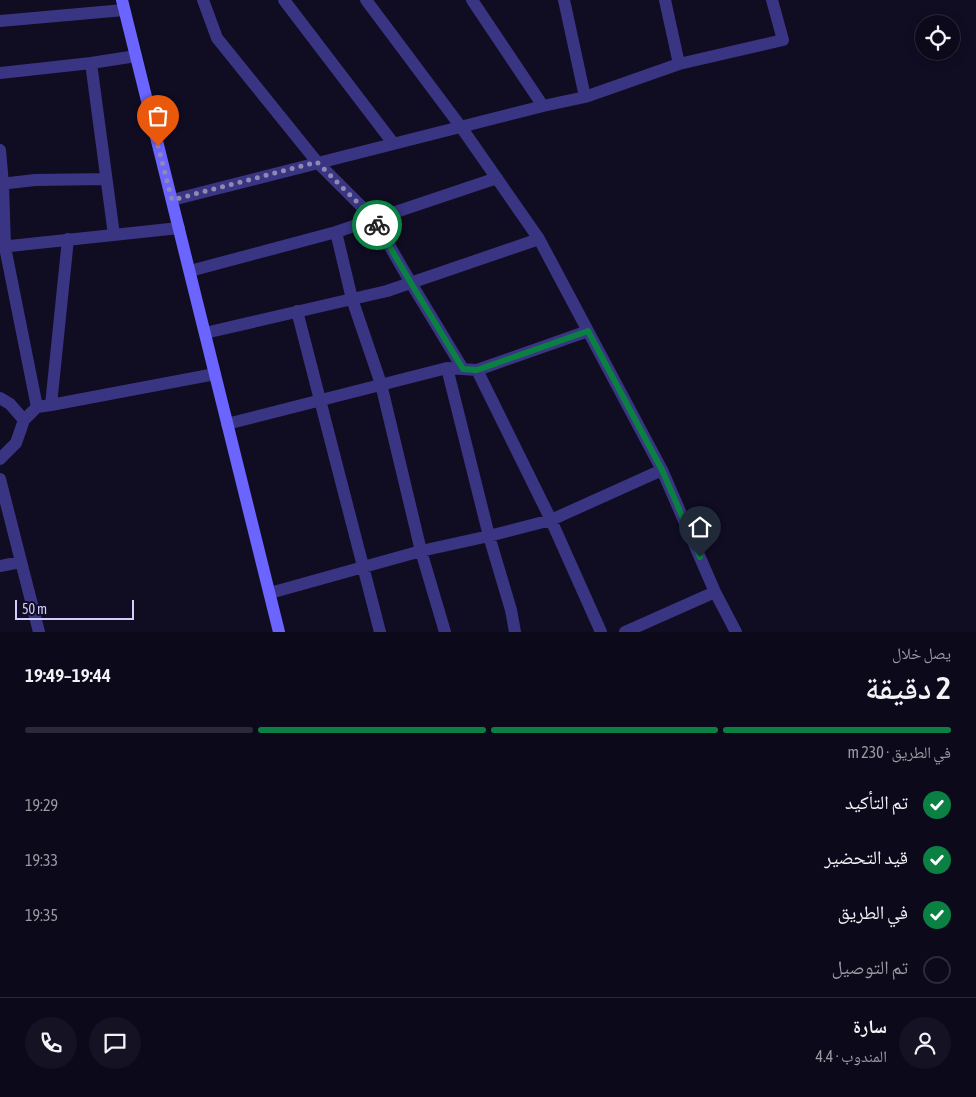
<!DOCTYPE html>
<html lang="ar">
<meta charset="utf-8">
<style>
:root{--surface:#0c091a;--page:#151223;--text:#f1f3f6;--muted:#9a9aa2;--line:#2c2a39;--accent:#0b8043}
body{margin:0;font-family:"Asap Condensed","Noto Naskh Arabic",sans-serif;background:var(--page);color:var(--text);direction:rtl;height:100vh;display:flex;flex-direction:column;font-size:19px;white-space:nowrap}
*{box-sizing:border-box;margin:0}
p{font-size:16px;color:var(--muted)}
.icon{flex:none;width:28px;height:28px;fill:none;stroke:currentColor;stroke-width:2;stroke-linecap:round;stroke-linejoin:round}
.map{position:relative;height:632px;overflow:hidden;direction:ltr}
.drawer{display:flex;flex-direction:column;background:var(--surface);flex:1}
.drawer>*{flex:none}
.tools{position:absolute;left:915px;top:15px;display:grid;gap:10px}
.tools a{display:grid;place-items:center;width:45px;height:45px;border-radius:50%;background:var(--surface);box-shadow:0 2px 12px #0003,0 0 0 1px var(--line);font-size:25px}
.scale{position:absolute;left:15px;bottom:12px;width:119px;box-sizing:border-box;padding-left:5px;border:2px solid #d3cdff;border-top:0;font-size:14px;line-height:18px;white-space:nowrap;color:#d3cdff;-webkit-text-stroke:4px #100c22;paint-order:stroke}
.pin{position:absolute;display:grid;place-items:center;width:42px;height:42px;color:#fff;margin:-51px -21px;border-radius:50% 50% 50% 0;rotate:-45deg;box-shadow:0 0 5px #0007}
.pin .icon{rotate:45deg}
.courier{position:absolute;display:grid;place-items:center;width:50px;height:50px;margin:-25px;border:4px solid #0b8043;border-radius:50%;background:#fff;color:#222;box-shadow:0 1px 6px #0007}
.head em{font-style:normal;font-weight:600}
.head div{display:flex;flex-direction:column-reverse}
.head{display:flex;align-items:center;justify-content:space-between;height:85px;padding:0 25px}
h1{font-size:32px;font-weight:600;line-height:38px}
.bar{display:grid;grid-template-columns:repeat(4,1fr);gap:8px 5px;align-content:center;height:60px;padding:0 25px}
.bar i{height:6px;border-radius:4px;background:var(--line)}
.bar .active{background:var(--accent)}
.bar p{grid-column:span 4}
.line{display:flex;align-items:center;gap:12px;padding:0 25px;border-top:1px solid var(--line)}
.line div{flex:1}
.round{display:grid;place-items:center;flex:none;width:52px;height:52px;border-radius:26px;background:var(--page)}
ol{padding:0 25px;list-style:none}
li{display:flex;align-items:center;gap:15px;height:55px}
li p{margin-inline-start:auto}
li .icon{padding:5px;border-radius:50%;background:var(--accent);color:#fff;stroke-width:4}
li:last-child{color:var(--muted)}
li i{width:28px;height:28px;border:2px solid var(--line);border-radius:50%}
.map>svg:first-child{display:block}
</style>
<div class="map">
<svg width="976" height="632" viewBox="0 0 976 632">
<rect width="100%" height="100%" fill="#100c22"/>
<g fill="none" stroke-linecap="round" stroke-linejoin="round">
<!-- street -->
<path stroke="#393583" stroke-width="12" d="M203 0 217 38 317 162 374 219 411 283 463 369
M284 0 393 143
M366 0 461 127 539 239 662 470 715 592 736 632
M472 0 543 106
M564 0 585 97
M665 0 679 64
M0 21 124 10
M91 63 114 235
M0 73 91 63 136 56
M0 150 3 184 5 247 37 407
M0 184 35 180 106 179
M172 200 543 106 585 97 679 64 783 40 772 0
M336 232 352 299 381 384 421 551 445 632
M0 247 179 228
M190 271 336 232 497 178
M297 311 380 632
M205 333 387 291 539 239
M447 368 489 536 511 610 515 632
M477 370 551 520 601 632
M0 398 10 404 24 420
M51 405 68 239
M227 424 447 368 477 370 588 331
M0 459 16 443 24 420 37 407 51 405 215 374
M0 479 39 632
M0 566 20 562
M270 593 421 551 489 536 551 520 662 470
M625 632 715 592"/>
<!-- secondary -->
<path stroke="#6b64ff" stroke-width="12" d="M122 0 279 632"/>
</g>
<g fill="none" stroke-linecap="round" stroke-linejoin="round">
<!-- done -->
<path stroke="#8f89b2" stroke-width="5" stroke-dasharray="0 9" d="M158 146 172 200 317 162 374 219 377 225"/>
<!-- route -->
<path stroke="#0b8043" stroke-width="6" d="M377 225 411 283 463 369 477 370 588 331 662 470 700 557"/>
</g>
</svg>
<div class="tools">
<a><svg class="icon" aria-label="locate" viewBox="0 0 24 24"><circle cx="12" cy="12" r="6"/><path d="M12 2v4M12 18v4M2 12h4M18 12h4"/></svg></a>
</div>
<div class="scale">50 m</div>
<div class="pin" style="left:158px;top:146px;background:#ea580c"><svg class="icon" aria-label="bag" viewBox="0 0 24 24"><path d="M5 8h14l-1 12H6zM9 8a3 3 0 0 1 6 0"/></svg></div>
<div class="pin" style="left:700px;top:557px;background:#1f2937"><svg class="icon" aria-label="home" viewBox="0 0 24 24"><path d="M3 11l9-7 9 7M6 9v11h12V9"/></svg></div>
<div class="courier" style="left:377px;top:225px"><svg class="icon" aria-label="bike" viewBox="0 0 24 24"><circle cx="6" cy="16" r="4"/><circle cx="18" cy="16" r="4"/><path d="M6 16l4-8h5l3 8M10 8l3 8H6M13 5h3"/></svg></div>
</div>
<section class="drawer">
<div class="head"><div><h1>2 دقيقة</h1><p>يصل خلال</p></div><em>19:44–19:49</em></div>
<div class="bar"><i class="active"></i><i class="active"></i><i class="active"></i><i></i><p>في الطريق · 230 m</p></div>
<ol>
<li><svg class="icon" aria-label="check" viewBox="0 0 24 24"><path d="M5 12l5 5 9-10"/></svg>تم التأكيد<p>19:29</p></li>
<li><svg class="icon" aria-label="check" viewBox="0 0 24 24"><path d="M5 12l5 5 9-10"/></svg>قيد التحضير<p>19:33</p></li>
<li><svg class="icon" aria-label="check" viewBox="0 0 24 24"><path d="M5 12l5 5 9-10"/></svg>في الطريق<p>19:35</p></li>
<li><i></i>تم التوصيل</li>
</ol>
<div class="line" style="height:90px"><a class="round"><svg class="icon" aria-label="person" viewBox="0 0 24 24"><circle cx="12" cy="8" r="4"/><path d="M4 21q1-7 8-7t8 7"/></svg></a><div><b>سارة</b><p>المندوب · 4.4</p></div><a class="round"><svg class="icon" aria-label="chat" viewBox="0 0 24 24"><path d="M4 5h16v11H9l-5 4z"/></svg></a><a class="round"><svg class="icon" aria-label="phone" viewBox="0 0 24 24"><path d="M5 4h4l2 5-3 2q2 4 5 5l2-3 5 2v4C11 20 4 13 5 4z"/></svg></a></div>
</section>
